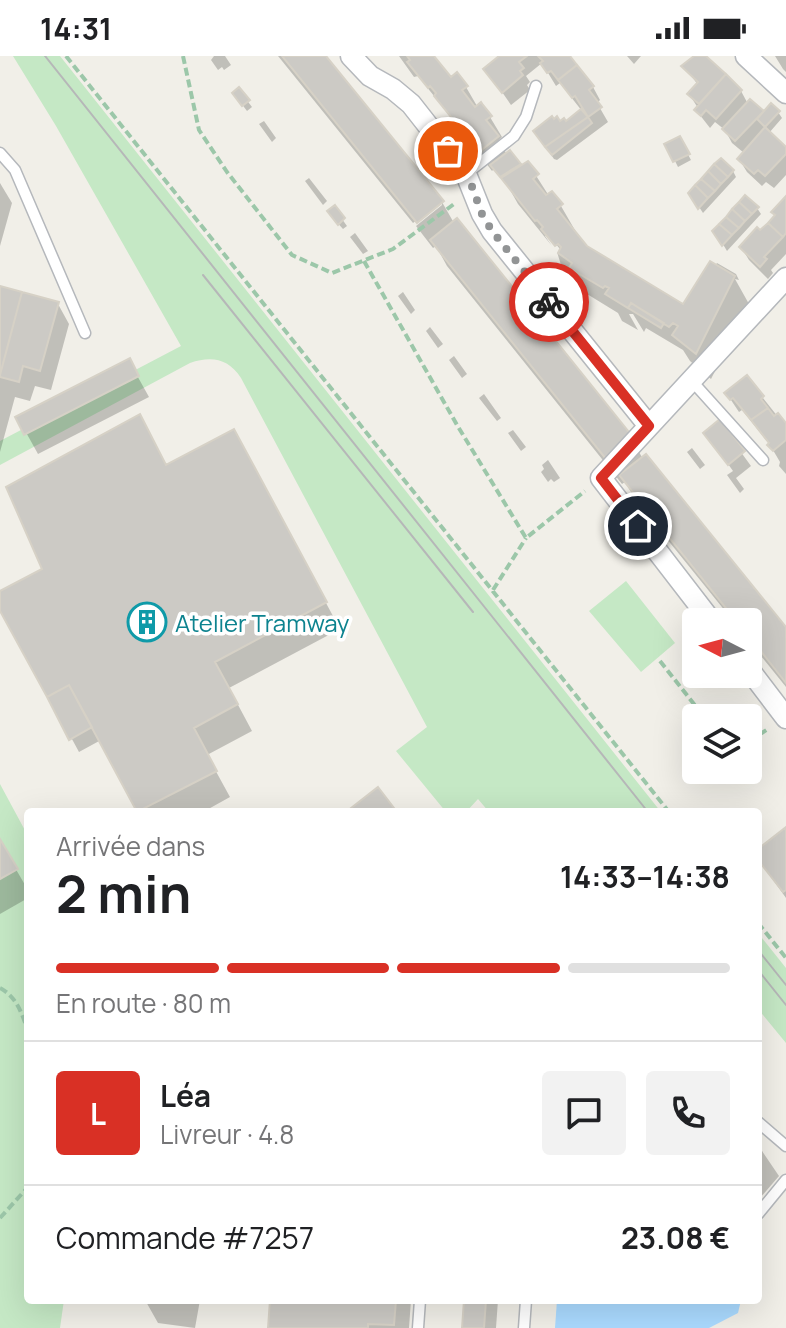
<!DOCTYPE html>
<html lang="fr">
<meta charset="utf-8">
<style>
:root{--surface:#fff;--page:#f2f2f2;--text:#202124;--muted:#757577;--line:#e0e0e0;--accent:#d93025}
body{margin:0;font-family:Manrope,sans-serif;background:var(--page);color:var(--text);height:100vh;display:flex;flex-direction:column;font-size:30px;white-space:nowrap}
*{box-sizing:border-box;margin:0}
p{font-size:26px;color:var(--muted)}
.icon{flex:none;width:44px;height:44px;fill:none;stroke:currentColor;stroke-width:2;stroke-linecap:round;stroke-linejoin:round}
.map{position:relative;flex:1;overflow:hidden}
.sheet{position:absolute;left:24px;top:752px;width:738px;height:496px;display:flex;flex-direction:column;background:var(--surface);border-radius:8px;box-shadow:0 8px 32px #0002}
.sheet>*{flex:none}
.needle{width:52px;rotate:276deg}
.fabs{position:absolute;left:682px;top:552px;display:grid;gap:16px}
.fabs a{display:grid;place-items:center;width:80px;height:80px;border-radius:8px;background:var(--surface);box-shadow:0 8px 32px #0002;font-size:40px}
.pin{position:absolute;display:grid;place-items:center;width:68px;height:68px;color:#fff;margin:-34px;border:4px solid #fff;border-radius:50%;box-shadow:0 2px 8px #0007}
.courier{position:absolute;display:grid;place-items:center;width:80px;height:80px;margin:-40px;border:6px solid #d93025;border-radius:50%;background:#fff;color:#222;box-shadow:0 2px 10px #0007}
.head em{font-style:normal;font-weight:700}
.head div{display:flex;flex-direction:column-reverse}
.head{display:flex;align-items:center;justify-content:space-between;height:136px;padding:0 32px}
h1{font-size:52px;font-weight:700;line-height:60px}
.bar{display:grid;grid-template-columns:repeat(4,1fr);gap:12px 8px;align-content:center;height:96px;padding:0 32px}
.bar i{height:10px;border-radius:6px;background:var(--line)}
.bar .on{background:var(--accent)}
.bar p{grid-column:span 4}
.line{display:flex;align-items:center;gap:20px;padding:0 32px;border-top:2px solid var(--line)}
.line div{flex:1}
.round{display:grid;place-items:center;flex:none;width:84px;height:84px;border-radius:8px;background:var(--page)}
.status{display:flex;justify-content:space-between;align-items:center;height:56px;padding:0 40px;background:var(--surface);direction:ltr}
.status svg{height:22px;fill:currentColor}
.map>svg:first-child{display:block}
</style>
<div class="status"><b>14:31</b><svg viewBox="0 0 49 12"><path d="M0 12V9h3v3zM5 12V6h3v6zM10 12V3h3v9zM15 12V0h3v12zM26 1h20v11H26zM47 4h2v5h-2z"/></svg></div>
<div class="map">
<svg width="786" height="1272" viewBox="0 0 786 1272">
<rect width="100%" height="100%" fill="#f1efe8"/>
<!-- green -->
<path fill="#c5e8c5" d="M13 0H60L661 756H489L478 743 466 756H446L396 695 427 671 241 322C228 302 211 300 190 307L0 409V385L181 290 56 70Z
M626 525 675 587 641 616 589 555Z
M0 728 28 780V1244H64L60 1272H0Z
M758 877 786 912V987L758 953Z"/>
<!-- water -->
<path fill="#aadaff" d="M557 1244H741L738 1257 709 1272H555Z"/>
<!-- shadow -->
<path fill="#0003" d="M214 0H225L231 9 224 14 222 11 218 14 211 4Z
M278 0H324L441 145 413 167Z
M399 0H432L451 24 466 31 477 50 490 61 502 81 499 84 507 99 521 112 528 107 549 140 552 138 561 150 576 176 574 177 586 192 683 251 717 207 736 218 739 224 735 223 749 248 711 323 690 305 683 294 646 272 644 276 633 258H629L638 274 622 265 618 257 587 238 571 216 561 209 557 196 560 199 563 197 548 178 545 180 552 190 518 148 505 125 494 113 492 115 442 50 418 20 414 21Z
M502 0H568L593 31 600 44 597 47 608 66 557 104 554 103 535 76 566 68 582 55 560 27 556 30 542 7 526 20 530 26 527 29 530 34 511 49 486 13Z
M627 0H641L634 8Z
M698 0H703L741 35 748 48 763 59 778 56 782 62 769 77 786 93V119L774 132 766 126 762 130 747 116 739 103 744 97 732 87 725 74 715 66 710 72 696 54 698 52 689 38 698 29 684 10Z
M775 0H786V16L783 13Z
M239 34 252 51 247 55 238 43Z
M264 65 276 82 272 86 259 68Z
M679 82 691 104 678 111 667 89Z
M733 115 736 121 703 157 690 137Z
M309 122 327 145 323 149 305 125Z
M0 127 12 147 0 190Z
M786 143V198L771 214 773 217 768 223 749 204 741 191 769 168Z
M442 146 454 167 631 382 643 403 786 575V631L748 584V566H734L637 446 625 426 622 428 447 210 436 190 433 192 416 170 442 149Z
M334 152 347 170 343 173 333 162Z
M757 152 761 158 727 195 715 175Z
M355 177 368 195 363 198 350 181Z
M0 232 58 248 69 268 51 334 35 330 30 345 15 341 0 396Z
M403 236 415 254 411 258 398 240Z
M430 271 443 288 438 292 426 275Z
M454 300 467 318 462 322 449 304Z
M129 305 149 341 38 398 18 362Z
M747 322 786 371V418L779 410 780 406 770 389 742 354 739 356 727 338Z
M484 338 501 362 497 365 479 342Z
M140 360 167 411 248 402 340 573 229 632 252 675 207 699 230 741 203 756H139L101 684 79 696 0 551V537L44 514Z
M719 366 751 410 736 422 744 433 740 437 727 419 733 415 706 377Z
M513 374 526 391 521 395 508 377Z
M692 392 705 409 700 413 687 396Z
M548 404 560 422 554 426 551 423 548 426 541 416 544 413 542 409Z
M786 774V842L758 803V796Z
M0 786 28 834V842L0 858Z
M758 1089 779 1120 760 1142 758 1140Z
M145 1244H200L195 1272 158 1267Z
M272 1244H411L409 1272H270Z
M466 1244H498L496 1272H464Z"/>
<!-- building -->
<path fill="#cccac5" stroke="#d6d1c6" stroke-width="2" d="M282 0H326L444 145 417 167Z
M407 0H434L451 21 457 16 468 30 462 34 475 51 481 46 483 49 492 60 486 64 499 80 479 96 470 84 472 83 470 79 466 75 464 77 434 40 436 37 430 30 428 32 407 6 410 4Z
M499 0H527L519 6 524 12 520 15 523 19 502 37 483 13Z
M538 0H570L577 9 558 24 551 15 547 17 540 7 543 5Z
M694 0H706L726 18 699 48 687 38 698 26 681 10Z
M577 9 594 30 589 34 602 51 588 61 575 40 572 42 558 24Z
M726 18 742 34 716 63 706 54 701 60 694 54Z
M239 31 250 44 242 50 232 37Z
M750 43 764 55 735 85 722 73Z
M771 47 780 55 765 71 757 63Z
M581 53 588 61 545 91 533 75 552 60 554 63 557 60 560 65 564 62 566 65Z
M588 61 592 67 552 99 545 91Z
M765 71 786 91V98L765 120 758 114 754 118 737 103Z
M680 80 690 98 673 106 664 88Z
M510 94 521 108 500 121 490 109Z
M721 102 734 114 728 121 714 108Z
M528 105 539 118 533 123 546 139 552 135 563 148 557 153 587 190 683 248 710 205 735 220 696 298 672 279 678 270 673 267 669 271 631 247 628 252 605 238 609 232 605 230 603 232 569 212 572 207 558 197 561 191 558 188 555 190 541 173 543 171 537 164 535 165 501 122Z
M714 108 728 121 721 128 708 115Z
M708 115 721 128 715 135 701 123Z
M701 123 715 135 708 142 695 129Z
M695 129 708 142 698 153 688 137Z
M745 139 759 151 752 158 739 146Z
M786 140V177L783 181 768 167 775 159 771 156Z
M739 146 752 158 745 165 732 153Z
M335 149 345 162 338 169 327 155Z
M732 153 745 165 739 172 726 161Z
M726 161 739 172 732 179 719 168Z
M457 162 633 381 606 403 430 184Z
M768 167 783 181 764 201 767 203 760 211 739 191 757 171 760 174Z
M719 168 732 179 722 190 712 175Z
M0 230 22 236 0 319Z
M22 236 59 246 40 315 23 310 19 326 0 321V319Z
M631 247 664 267 661 272 628 252Z
M130 302 139 320 24 379 15 361Z
M747 319 764 340 761 343 768 352 751 364 733 342 730 344 724 337Z
M768 352 774 360 778 357 786 367V384L773 395 767 389 769 387 751 364Z
M140 358 166 409 234 373 327 546 215 606 238 648 194 672 217 715 137 756 69 629 47 641 0 555V535L42 513 6 431Z
M720 363 745 395 728 409 703 377Z
M646 398 786 571V627L748 579V566H737L619 419Z
M69 629 92 671 69 684 47 641Z
M378 731 397 756H346Z
M786 771V834L783 836 758 804V793Z
M0 783 18 813 0 823Z
M270 1244H396L394 1269 368 1268V1272H268Z
M464 1244H486L484 1272H462Z"/>
<g fill="none" stroke-linecap="round" stroke-linejoin="round">
<defs>
<path id="service" d="M0 97 15 114 85 277
M466 118 514 80 526 61 536 30
M691 324 763 404
M758 1066 786 1090
M758 1158 786 1124
M418 1272 420 1244
M524 1272 526 1244"/>
<path id="minor" d="M351 0 370 20 393 33 411 48 466 118 482 158 492 175 649 370
M746 0 786 37
M712 566 601 422 786 222
M748 612 786 662"/>
</defs>
<!-- service casing -->
<use href="#service" stroke="#b5b8bc" stroke-width="13"/>
<!-- minor casing -->
<use href="#minor" stroke="#b5b8bc" stroke-width="23"/>
<!-- path -->
<path stroke="#9cc7a9" stroke-width="4" stroke-dasharray="8 4" stroke-linecap="butt" d="M66 0 669 756
M183 0 199 74 227 116 292 199 332 217 393 193 454 148
M364 205 457 369 526 482 585 435
M493 534 526 482
M660 605 705 662
M748 679 757 680 768 673
M758 867 786 902
M0 932C17 941 22 958 28 975
M0 1162 28 1131"/>
<!-- service -->
<use href="#service" stroke="#fff" stroke-width="10"/>
<!-- minor -->
<use href="#minor" stroke="#fff" stroke-width="20"/>
<!-- tram -->
<path stroke="#b6b7b8" stroke-width="2" d="M45 0 648 756
M203 219 473 556
M758 894 786 929
M758 914 786 949"/>
</g>
<g fill="none" stroke-linecap="round" stroke-linejoin="round">
<!-- done -->
<path stroke="#929495" stroke-width="8" stroke-dasharray="0 14.4" d="M448 95 470 125 482 158 492 175 549 246"/>
<!-- route -->
<path stroke="#d93025" stroke-width="10" d="M549 246 649 370 601 422 638 470"/>
</g>
<!-- icons -->
<defs>
<symbol id="building-ring" viewBox="-11 -11 22 22"><circle r="9.5" fill="#fff" stroke="#0f9aa8" stroke-width="1.5"/><path d="M-4-6H4V6H1V3H-1V6H-4ZM-2.5-4.3h1.7v1.8h-1.7ZM.8-4.3h1.7v1.8H.8ZM-2.5-1h1.7V.8h-1.7ZM.8-1h1.7V.8H.8Z" fill="#0f9aa8"/></symbol>
</defs>
<g fill-rule="evenodd">
<use href="#building-ring" x="125" y="544" width="44" height="44"/>
</g>
<g text-anchor="middle" dominant-baseline="central" stroke-width="7" stroke-linejoin="round" paint-order="stroke">
<!-- culture labels -->
<g font-size="24" fill="#0d838f" stroke="#fff" text-anchor="start">
<text x="175" y="566">Atelier Tramway</text>
</g>
</g>
</svg>
<div class="fabs">
<a><svg class="needle" viewBox="-14 -14 28 28"><path d="M0-13l5 13h-10z" fill="#e53935"/><path d="M0 13l5-13h-10z" fill="#757577"/></svg></a>
<a><svg class="icon" aria-label="layers" viewBox="0 0 24 24"><path d="M12 4l9 5-9 5-9-5zM3 14l9 5 9-5"/></svg></a>
</div>
<div class="pin" style="left:448px;top:95px;background:#ea580c"><svg class="icon" aria-label="bag" viewBox="0 0 24 24"><path d="M5 8h14l-1 12H6zM9 8a3 3 0 0 1 6 0"/></svg></div>
<div class="pin" style="left:638px;top:470px;background:#1f2937"><svg class="icon" aria-label="home" viewBox="0 0 24 24"><path d="M3 11l9-7 9 7M6 9v11h12V9"/></svg></div>
<div class="courier" style="left:549px;top:246px"><svg class="icon" aria-label="bike" viewBox="0 0 24 24"><circle cx="6" cy="16" r="4"/><circle cx="18" cy="16" r="4"/><path d="M6 16l4-8h5l3 8M10 8l3 8H6M13 5h3"/></svg></div>
<section class="sheet">
<div class="head"><div><h1>2 min</h1><p>Arrivée dans</p></div><em>14:33–14:38</em></div>
<div class="bar"><i class="on"></i><i class="on"></i><i class="on"></i><i></i><p>En route · 80 m</p></div>
<div class="line" style="height:144px"><b class="round" style="background:var(--accent);color:#fff">L</b><div><b>Léa</b><p>Livreur · 4.8</p></div><a class="round"><svg class="icon" aria-label="chat" viewBox="0 0 24 24"><path d="M4 5h16v11H9l-5 4z"/></svg></a><a class="round"><svg class="icon" aria-label="phone" viewBox="0 0 24 24"><path d="M5 4h4l2 5-3 2q2 4 5 5l2-3 5 2v4C11 20 4 13 5 4z"/></svg></a></div>
<div class="line" style="height:104px"><div>Commande #7257</div><b>23.08 €</b></div>
</section>
</div>
